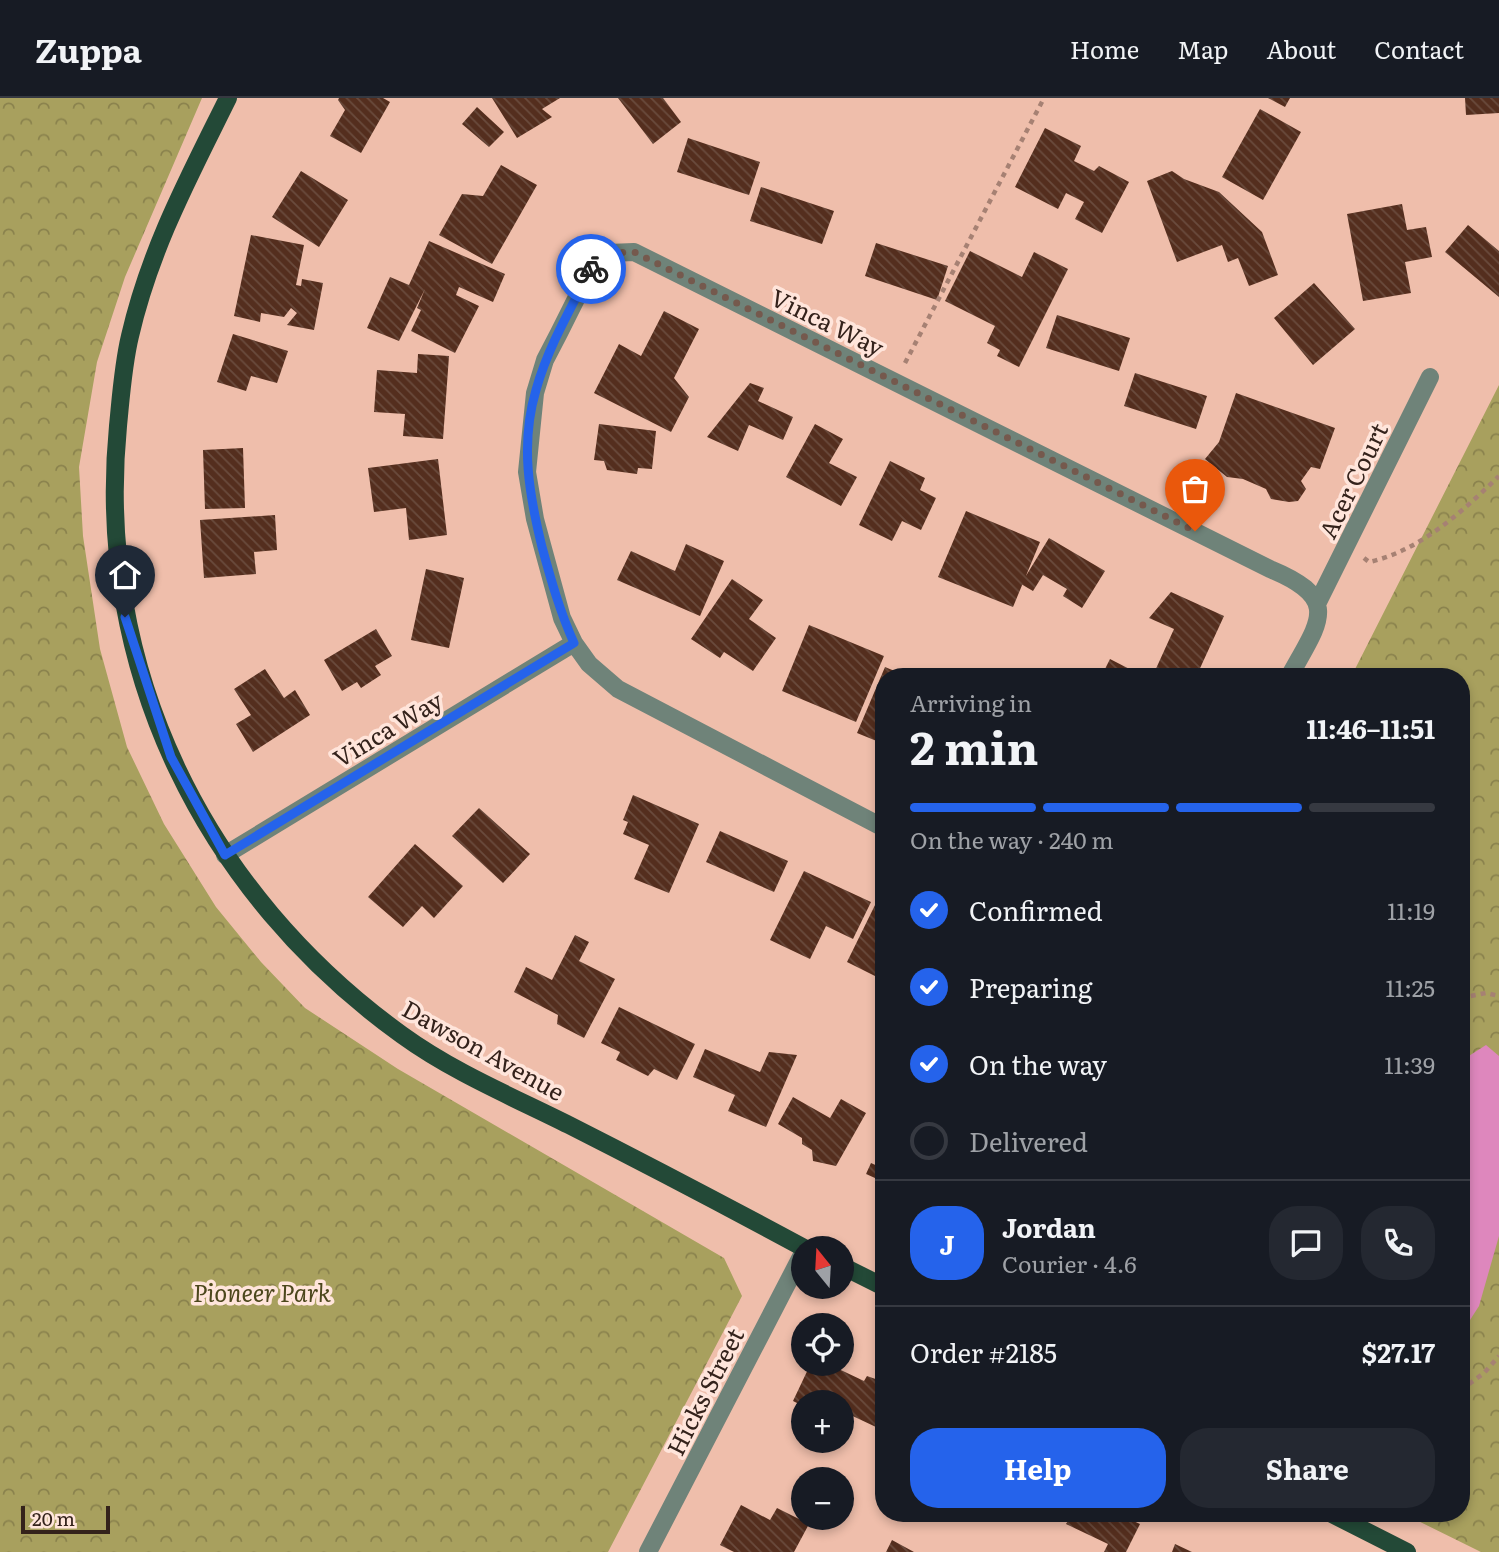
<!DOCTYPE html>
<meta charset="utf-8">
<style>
:root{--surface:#171b24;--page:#242831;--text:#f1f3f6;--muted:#9ea1a6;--line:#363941;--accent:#2563eb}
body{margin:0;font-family:Literata,serif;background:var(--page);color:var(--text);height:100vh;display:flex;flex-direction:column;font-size:26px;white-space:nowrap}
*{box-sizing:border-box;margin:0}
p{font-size:23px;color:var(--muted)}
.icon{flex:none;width:38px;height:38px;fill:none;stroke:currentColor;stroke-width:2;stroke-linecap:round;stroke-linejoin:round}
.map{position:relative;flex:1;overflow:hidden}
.sheet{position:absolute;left:875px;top:570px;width:595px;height:854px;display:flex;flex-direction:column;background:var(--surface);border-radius:28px;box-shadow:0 4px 10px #0003}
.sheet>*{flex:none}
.needle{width:46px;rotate:342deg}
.controls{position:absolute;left:791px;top:1138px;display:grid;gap:14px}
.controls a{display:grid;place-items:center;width:63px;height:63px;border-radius:50%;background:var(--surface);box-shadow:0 4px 10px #0003;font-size:35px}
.scale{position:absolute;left:21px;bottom:18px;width:89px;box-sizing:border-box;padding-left:7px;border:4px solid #34221b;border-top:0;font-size:19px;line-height:24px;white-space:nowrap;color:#34221b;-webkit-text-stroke:5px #ffe5db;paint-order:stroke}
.pin{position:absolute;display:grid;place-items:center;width:60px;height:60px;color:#fff;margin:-72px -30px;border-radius:50% 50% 50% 0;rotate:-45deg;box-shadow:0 0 7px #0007}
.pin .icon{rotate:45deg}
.courier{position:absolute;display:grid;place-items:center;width:70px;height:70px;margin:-35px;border:5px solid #2563eb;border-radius:50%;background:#fff;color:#222;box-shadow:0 2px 9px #0007}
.overview em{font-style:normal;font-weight:700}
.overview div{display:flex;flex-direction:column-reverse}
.overview{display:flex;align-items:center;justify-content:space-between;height:119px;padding:0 35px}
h1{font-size:46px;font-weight:700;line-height:52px}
.bar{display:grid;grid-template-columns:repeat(4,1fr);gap:10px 7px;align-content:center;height:84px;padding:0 35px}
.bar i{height:9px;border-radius:5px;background:var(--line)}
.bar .on{background:var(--accent)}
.bar p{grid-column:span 4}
.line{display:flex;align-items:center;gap:18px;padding:0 35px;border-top:2px solid var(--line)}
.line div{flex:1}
.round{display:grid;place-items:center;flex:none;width:74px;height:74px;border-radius:28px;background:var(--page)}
ol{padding:0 35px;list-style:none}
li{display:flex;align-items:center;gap:21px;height:77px}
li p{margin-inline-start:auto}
li .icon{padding:7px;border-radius:50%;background:var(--accent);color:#fff;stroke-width:4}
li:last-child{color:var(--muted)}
li i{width:38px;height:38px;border:4px solid var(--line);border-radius:50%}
.action{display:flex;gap:14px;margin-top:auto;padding:14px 35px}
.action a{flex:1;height:80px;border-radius:28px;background:var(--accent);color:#fff;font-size:28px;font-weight:700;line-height:80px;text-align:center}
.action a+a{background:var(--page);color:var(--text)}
header{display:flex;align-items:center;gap:42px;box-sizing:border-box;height:98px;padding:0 35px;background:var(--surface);border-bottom:2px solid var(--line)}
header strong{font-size:33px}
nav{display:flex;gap:38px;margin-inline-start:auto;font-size:24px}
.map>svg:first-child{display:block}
</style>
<header>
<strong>Zuppa</strong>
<nav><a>Home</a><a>Map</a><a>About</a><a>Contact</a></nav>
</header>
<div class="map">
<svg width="1499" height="1454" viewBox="0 0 1499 1454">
<defs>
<pattern id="park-crowns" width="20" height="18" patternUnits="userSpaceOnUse" patternTransform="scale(1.75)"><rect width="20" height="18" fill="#a8a05e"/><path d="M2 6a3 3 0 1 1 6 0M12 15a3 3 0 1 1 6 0" fill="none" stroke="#8a824d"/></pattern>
<pattern id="building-back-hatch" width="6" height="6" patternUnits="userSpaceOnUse" patternTransform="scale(1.75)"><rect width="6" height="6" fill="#542e1e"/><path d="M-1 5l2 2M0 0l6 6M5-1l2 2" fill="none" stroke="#6a4b3d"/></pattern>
</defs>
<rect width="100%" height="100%" fill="#efbeab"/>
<!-- park -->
<path fill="url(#park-crowns)" d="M0 0H202L125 179 97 264 79 369 83 438 100 551 127 649 164 726 216 809 261 864 305 910 398 971 724 1160 742 1198 608 1454H0Z
M1499 287V1454H1481L1404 1416H1461V579H1351Z"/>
<!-- water -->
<path fill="#de87bd" d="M1486 947 1499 958V1138L1479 1208 1461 1236V963Z"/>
<!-- building -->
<path fill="url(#building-back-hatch)" d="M339 0H383L390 4 361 55 330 38 345 12 338 2Z
M492 0H560L542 11 552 19 517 40Z
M618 0H663L681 24 653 46Z
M1268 0H1290L1285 9Z
M1465 0H1499V15L1466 17Z
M477 9 504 34 489 49 462 26Z
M1260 11 1301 34 1263 102 1222 79Z
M1045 30 1081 48 1074 63 1094 73 1099 68 1129 84 1102 135 1075 121 1084 104 1066 95 1058 111 1015 89Z
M688 40 760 64 749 97 677 74Z
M501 67 537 87 492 166 439 137 462 96 483 98Z
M301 73 348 102 319 149 272 119Z
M1172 73 1184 81 1219 94 1262 134 1278 177 1249 188 1238 160 1228 164 1222 147 1177 164 1147 83Z
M761 89 834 113 822 146 750 123Z
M1402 106 1407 132 1426 129 1432 159 1405 164 1411 195 1363 203 1347 116Z
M1468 127 1499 153V199L1445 154Z
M251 137 304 147 296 187 301 188 302 181 323 185 314 232 287 227 297 215 291 210 284 219 261 215 260 224 234 218Z
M429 143 505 176 493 204 459 189 456 197 479 208 455 255 411 233 421 212 417 210 425 191 399 243 367 230 390 179 409 187Z
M876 145 948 168 937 202 865 178Z
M970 153 1022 179 1034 154 1068 171 1019 269 997 258 1000 252 987 245 995 228 945 203Z
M1314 185 1355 231 1313 267 1274 220Z
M664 213 699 231 674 280 689 299 671 334 594 295 619 246 641 258Z
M1057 217 1130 240 1119 273 1046 250Z
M233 236 288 253 277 285 251 278 246 293 217 284Z
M418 256 449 258 443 341 403 338 405 316 374 314 377 272 417 275Z
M1135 275 1207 298 1196 331 1124 308Z
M750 285 764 290 758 303 793 319 783 342 749 327 738 353 707 339Z
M1236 295 1335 330 1320 371 1311 369 1301 383 1306 391 1298 403 1289 404 1271 401 1266 391 1243 381 1227 379 1205 361 1219 344Z
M599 326 656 333 652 371 638 370 637 376 607 372 604 363 594 362Z
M815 326 843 341 829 365 857 379 841 408 786 379Z
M243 350 245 410 205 411 203 352Z
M438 361 447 437 409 442 406 410 374 414 368 370Z
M890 363 925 380 920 392 936 400 921 432 902 423 892 443 859 427Z
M966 413 1040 444 1013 509 938 479Z
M275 417 277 452 254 454 256 476 204 480 200 422Z
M1049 440 1105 473 1082 510 1063 498 1067 491 1043 477 1033 493 1021 486Z
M686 446 724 463 700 518 617 482 631 453 675 473Z
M426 471 464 480 449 550 411 542Z
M732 481 763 502 749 521 776 540 753 573 724 554 720 560 691 541Z
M1171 494 1224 518 1196 579H1163L1154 575 1174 531 1149 520Z
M809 527 884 558 856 624 782 593Z
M376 531 392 558 375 568 381 577 361 590 357 584 342 593 324 562Z
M1110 561 1145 579H1101Z
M885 569 909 579H884V646L857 635Z
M265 571 284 600 295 592 310 617 253 654 236 626 251 617 234 591Z
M633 697 699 726 669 795 634 781 649 747 623 736 628 724 623 722Z
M479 710 530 756 503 785 452 738Z
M720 733 788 763 774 794 706 764Z
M415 746 463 788 434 820 422 808 403 829 368 799Z
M804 773 871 804 853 841 826 828 810 861 770 842Z
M877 803 884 806V865L877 879 847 864Z
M575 837 589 844 579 863 615 881 584 940 557 926 558 917 514 894 526 869 552 882Z
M619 909 695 946 677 982 654 971 648 978 616 962 620 954 601 945Z
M705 951 760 974 769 954 797 957 766 1029 728 1013 735 997 693 979Z
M793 999 830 1020 841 1001 866 1015 836 1068 813 1063 812 1052 802 1046V1040L778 1026Z
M871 1065 884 1071V1084L866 1076Z
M811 1265H826L864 1283 867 1278 884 1284V1313L876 1329 842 1313V1304H803V1308L793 1303Z
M741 1407 770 1422 777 1410 809 1426 794 1454H734L720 1447Z
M1072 1416H1118L1140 1426 1126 1454H1104L1108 1446 1066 1426Z
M892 1442 914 1454H886Z
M1175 1446 1192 1454H1172Z"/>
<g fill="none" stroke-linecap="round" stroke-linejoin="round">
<!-- path -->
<path stroke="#a68173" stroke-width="4.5" stroke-dasharray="5 5" stroke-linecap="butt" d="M905 265 1044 0
M1364 460 1369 464C1420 453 1463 413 1499 378
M1461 900 1486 895 1499 898
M1461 1292 1484 1275 1499 1258"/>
<!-- minor -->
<path stroke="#6f8379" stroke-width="18" d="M1317 506 1430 279
M884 730 618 591 589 566 574 545 562 520 535 421 527 374 535 295 545 262 559 235 592 169 609 155 634 154 1270 471C1343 501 1319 524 1289 579
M225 757 574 545
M648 1454 803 1155"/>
<!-- major -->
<path stroke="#234937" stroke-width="18" d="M228 0C189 79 150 151 130 238 123 267 121 298 118 328 94 572 205 795 402 937 453 974 513 999 569 1027 648 1067 726 1108 804 1150
M842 1168 884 1189
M1332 1416 1407 1454"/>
</g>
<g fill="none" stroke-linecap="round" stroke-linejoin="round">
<!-- done -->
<path stroke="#75594d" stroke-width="7" stroke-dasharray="0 12.6" d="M591 171 609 155 634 154 1195 433"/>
<!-- route -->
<path stroke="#2563eb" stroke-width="9" d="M125 519 171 659 225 757 574 545C560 514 551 482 542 449 529 396 520 346 536 292 548 249 571 210 591 171"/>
</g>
<g text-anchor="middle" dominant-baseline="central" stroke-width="7" stroke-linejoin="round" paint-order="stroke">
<!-- street labels -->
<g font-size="24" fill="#34221b" stroke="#ffe5db">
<text transform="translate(828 223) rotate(26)">Vinca Way</text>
<text transform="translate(1352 382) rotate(-64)">Acer Court</text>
<text transform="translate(387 630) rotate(-31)">Vinca Way</text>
<text transform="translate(484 951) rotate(29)">Dawson Avenue</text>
<text transform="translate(704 1293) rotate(-63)">Hicks Street</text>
</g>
<!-- park labels -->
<g font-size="24" font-style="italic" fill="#4c471c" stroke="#ffe5db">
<text x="262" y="1193">Pioneer Park</text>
</g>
</g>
</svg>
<div class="controls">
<a><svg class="needle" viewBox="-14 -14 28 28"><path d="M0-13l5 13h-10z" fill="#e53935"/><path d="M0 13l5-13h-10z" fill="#9ea1a6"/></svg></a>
<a><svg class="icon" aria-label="locate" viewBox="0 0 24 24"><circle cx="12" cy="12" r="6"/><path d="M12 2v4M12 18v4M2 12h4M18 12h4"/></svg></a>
<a>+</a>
<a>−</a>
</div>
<div class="scale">20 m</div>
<div class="pin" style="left:1195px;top:433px;background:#ea580c"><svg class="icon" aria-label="bag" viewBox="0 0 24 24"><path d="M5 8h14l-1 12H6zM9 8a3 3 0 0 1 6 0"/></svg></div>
<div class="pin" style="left:125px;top:519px;background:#1f2937"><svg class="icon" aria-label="home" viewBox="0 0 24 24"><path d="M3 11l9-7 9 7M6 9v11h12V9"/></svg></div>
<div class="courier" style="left:591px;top:171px"><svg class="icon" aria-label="bike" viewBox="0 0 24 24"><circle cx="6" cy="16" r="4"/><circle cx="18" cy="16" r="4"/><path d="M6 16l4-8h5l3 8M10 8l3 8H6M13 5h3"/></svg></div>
<section class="sheet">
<div class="overview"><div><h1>2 min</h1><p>Arriving in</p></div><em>11:46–11:51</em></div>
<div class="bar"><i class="on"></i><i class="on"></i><i class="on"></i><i></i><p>On the way · 240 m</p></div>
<ol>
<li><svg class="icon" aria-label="check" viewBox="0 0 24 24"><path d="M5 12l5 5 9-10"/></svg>Confirmed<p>11:19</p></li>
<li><svg class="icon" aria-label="check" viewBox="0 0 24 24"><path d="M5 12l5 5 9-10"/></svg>Preparing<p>11:25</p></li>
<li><svg class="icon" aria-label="check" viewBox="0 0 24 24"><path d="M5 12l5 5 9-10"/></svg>On the way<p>11:39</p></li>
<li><i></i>Delivered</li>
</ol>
<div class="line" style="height:126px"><b class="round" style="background:var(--accent);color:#fff">J</b><div><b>Jordan</b><p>Courier · 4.6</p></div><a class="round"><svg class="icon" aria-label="chat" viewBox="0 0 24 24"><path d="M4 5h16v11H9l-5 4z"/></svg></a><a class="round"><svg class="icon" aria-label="phone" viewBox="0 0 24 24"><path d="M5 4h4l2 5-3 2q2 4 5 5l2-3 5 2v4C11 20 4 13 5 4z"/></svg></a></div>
<div class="line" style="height:91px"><div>Order #2185</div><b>$27.17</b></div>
<div class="action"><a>Help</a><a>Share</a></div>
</section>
</div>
